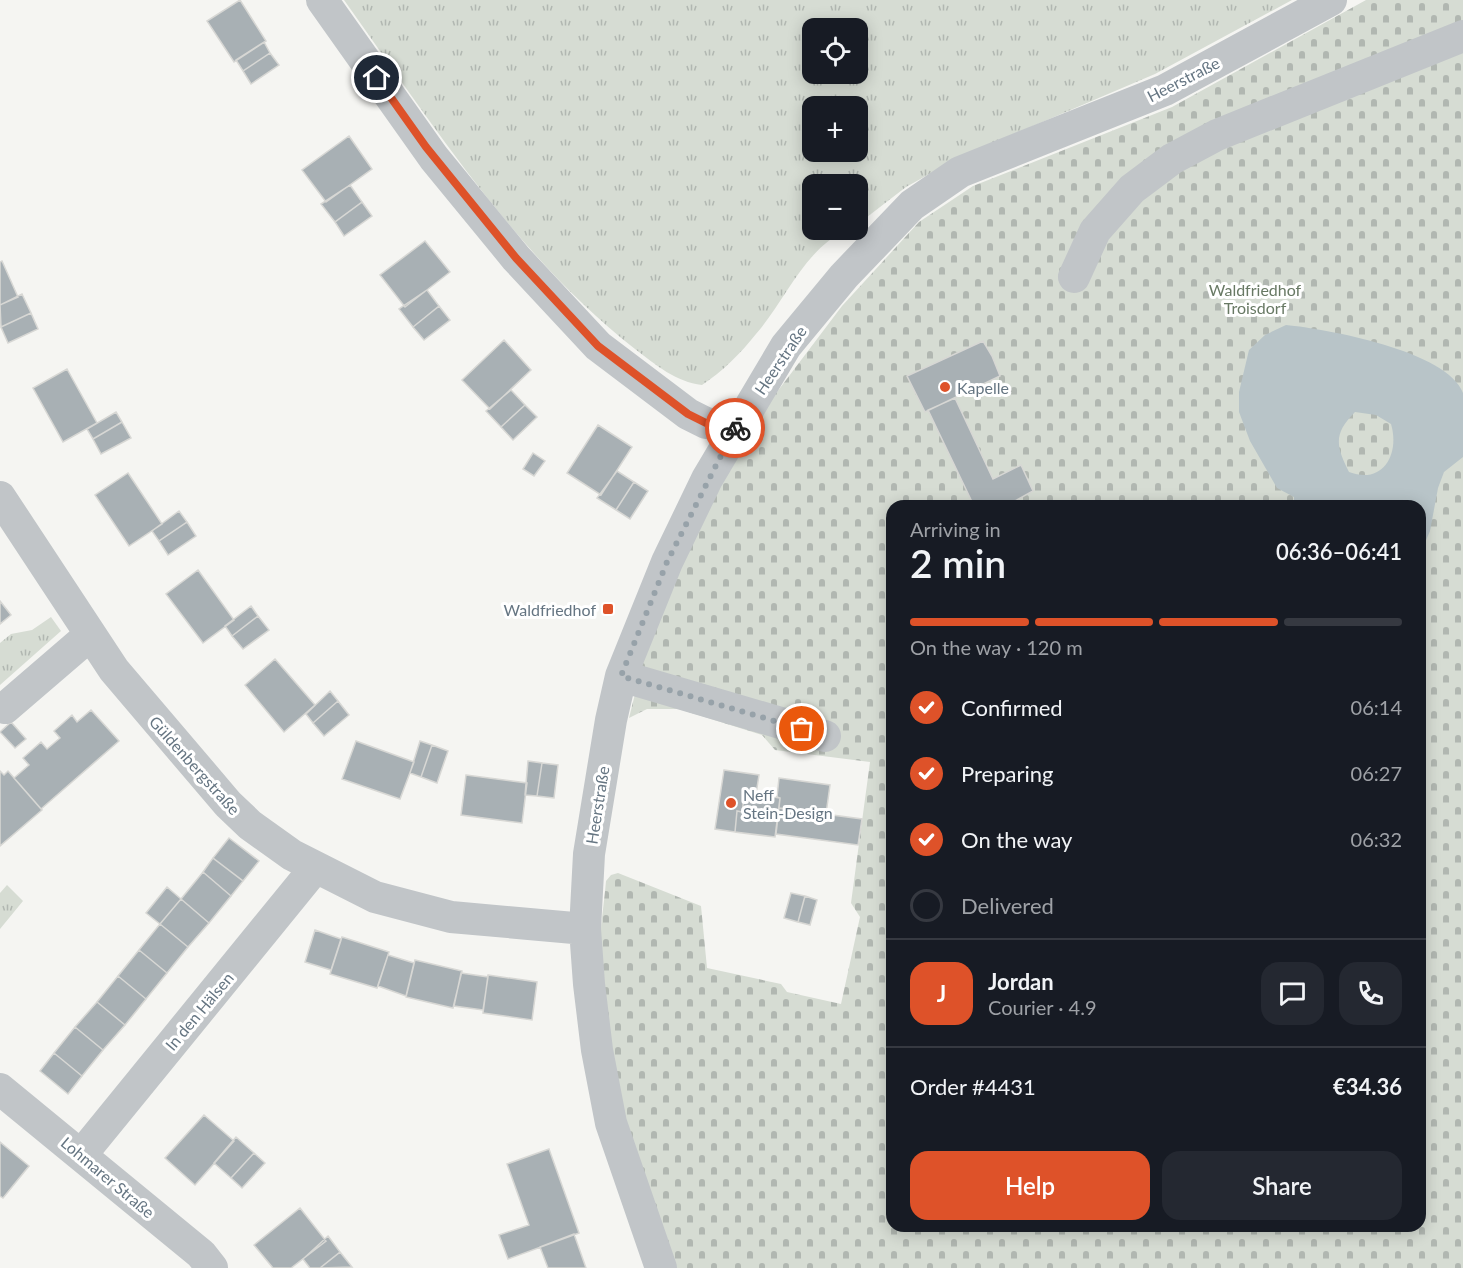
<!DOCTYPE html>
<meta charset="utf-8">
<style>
:root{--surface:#171b24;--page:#242831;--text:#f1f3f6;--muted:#9ea1a6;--line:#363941;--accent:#de5229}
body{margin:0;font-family:Lato,sans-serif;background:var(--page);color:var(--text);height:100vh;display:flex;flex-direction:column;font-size:22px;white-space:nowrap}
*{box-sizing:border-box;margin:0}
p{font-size:20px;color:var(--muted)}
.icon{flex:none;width:33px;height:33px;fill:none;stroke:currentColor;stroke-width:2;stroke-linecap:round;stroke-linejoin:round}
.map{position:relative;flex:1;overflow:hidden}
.drawer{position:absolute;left:886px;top:500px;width:540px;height:732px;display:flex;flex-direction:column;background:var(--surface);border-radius:18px;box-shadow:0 3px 15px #0003}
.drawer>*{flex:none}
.tools{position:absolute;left:802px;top:18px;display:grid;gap:12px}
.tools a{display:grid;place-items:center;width:66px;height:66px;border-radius:12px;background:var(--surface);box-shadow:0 3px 15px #0003;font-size:30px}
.pin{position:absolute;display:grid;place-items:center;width:51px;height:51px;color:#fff;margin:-26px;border:3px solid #fff;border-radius:50%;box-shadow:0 2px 6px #0007}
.courier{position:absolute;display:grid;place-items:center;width:60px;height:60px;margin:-30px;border:4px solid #de5229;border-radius:50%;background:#fff;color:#222;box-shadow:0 2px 8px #0007}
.headline em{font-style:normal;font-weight:600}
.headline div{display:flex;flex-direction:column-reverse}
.headline{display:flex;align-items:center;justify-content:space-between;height:102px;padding:0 24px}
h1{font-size:39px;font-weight:600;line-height:45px}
.bar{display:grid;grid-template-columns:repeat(4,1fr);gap:9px 6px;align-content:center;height:72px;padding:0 24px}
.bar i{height:8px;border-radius:4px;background:var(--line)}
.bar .on{background:var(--accent)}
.bar p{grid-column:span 4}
.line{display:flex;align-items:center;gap:15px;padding:0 24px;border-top:2px solid var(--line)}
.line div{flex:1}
.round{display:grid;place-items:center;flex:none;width:63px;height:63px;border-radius:18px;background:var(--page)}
ol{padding:0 24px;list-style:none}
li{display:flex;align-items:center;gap:18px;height:66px}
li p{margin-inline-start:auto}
li .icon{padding:6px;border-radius:50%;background:var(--accent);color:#fff;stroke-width:4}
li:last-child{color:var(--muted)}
li i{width:33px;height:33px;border:3px solid var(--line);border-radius:50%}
.button{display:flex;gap:12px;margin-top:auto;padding:12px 24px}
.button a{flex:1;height:69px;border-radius:18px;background:var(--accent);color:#fff;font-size:24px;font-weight:600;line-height:69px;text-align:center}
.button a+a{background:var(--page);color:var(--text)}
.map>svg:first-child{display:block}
</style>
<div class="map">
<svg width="1463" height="1268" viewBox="0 0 1463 1268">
<defs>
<pattern id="grass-tufts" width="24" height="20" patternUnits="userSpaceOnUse" patternTransform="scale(1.5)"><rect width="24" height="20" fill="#d6dcd3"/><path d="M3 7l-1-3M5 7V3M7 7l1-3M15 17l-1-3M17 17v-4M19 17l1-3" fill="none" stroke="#b1b7b1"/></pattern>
<pattern id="cemetery-stones" width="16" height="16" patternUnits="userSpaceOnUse" patternTransform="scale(1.5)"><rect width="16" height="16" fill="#d6dcd3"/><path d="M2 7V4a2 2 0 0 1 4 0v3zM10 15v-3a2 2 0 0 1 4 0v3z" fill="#b1b7b1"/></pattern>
</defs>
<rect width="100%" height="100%" fill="#f5f5f2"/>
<!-- grass -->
<path fill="url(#grass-tufts)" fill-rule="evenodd" d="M344 0H1292L1155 74 960 157 906 187 858 224V184H813V230H847C805 248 785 301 756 334 741 353 722 372 702 385 676 382 656 365 635 349 516 256 431 122 344 0ZM813 28H858V74H813ZM813 106H858V152H813Z
M51 617 61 631 0 685V643L11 634 32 630Z
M7 885 23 901 0 929V893Z"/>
<!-- cemetery -->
<path fill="url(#cemetery-stones)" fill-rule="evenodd" d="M1366 0H1463V1268H671C638 1168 605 1065 600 958 599 933 604 906 606 881L611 875 618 873 701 906 707 968 781 984 787 992 841 1004 860 917 851 903 870 762 775 750 762 735 679 709H647L629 718 650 634 733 450 842 306 919 222 973 186 1172 107ZM892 506H1420V1226H892Z"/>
<!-- water -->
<path fill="#b8c4c8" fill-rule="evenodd" d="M1286 325C1327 329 1448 351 1463 393V457L1444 472 1438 488 1430 531 1421 552 1420 506 1294 505V497L1277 488 1250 441 1239 412V392L1249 350 1265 335ZM1355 412 1376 415 1391 424C1400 454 1383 485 1349 472 1336 446 1333 434 1355 412Z"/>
<!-- building -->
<path fill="#a8b0b4" stroke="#d7d7d4" stroke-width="1.5" d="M240 0 266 41 234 62 207 21Z
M264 42 270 53 243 71 236 60Z
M270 53 279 65 251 84 243 71Z
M349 136 372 169 326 202 302 170Z
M350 185 362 202 335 222 321 204Z
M362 202 372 216 344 236 335 222Z
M425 241 450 272 405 307 380 275Z
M2 261 18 297 0 305V262Z
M427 290 439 306 413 327 399 309Z
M22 294 31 313 1 327 0 305Z
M439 306 450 320 424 340 413 327Z
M31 313 38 329 8 343 1 327Z
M504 340 531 370 490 409 462 380Z
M983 341 992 356 1000 376 925 412 907 376Z
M67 369 97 423 63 442 33 388Z
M511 390 525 405 501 427 486 411Z
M955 398 993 479 1021 465 1033 491 1006 506H974L928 410Z
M525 405 537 417 513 440 501 427Z
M116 412 122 422 93 439 87 429Z
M122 422 131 438 101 454 93 439Z
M598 425 632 447 601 495 567 473Z
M533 453 545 461 534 476 523 469Z
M617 471 634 482 616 510 597 498Z
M128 473 162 524 129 546 95 495Z
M634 482 648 491 630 519 616 510Z
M179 511 187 522 159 541 152 531Z
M187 522 196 536 168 555 159 541Z
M198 570 234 620 203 643 166 594Z
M0 601 11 615 0 624Z
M251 606 258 616 232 636 225 626Z
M258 616 269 630 243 649 232 636Z
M275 659 315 705 284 732 245 685Z
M330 691 338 701 313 723 306 714Z
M338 701 349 715 324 736 313 723Z
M91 710 119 741 41 809 14 778 29 765 23 758 41 742 47 749 60 738 54 731 72 715 77 722Z
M11 722 26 739 15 748 0 732Z
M356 741 414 762 400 799 342 779Z
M420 741 432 745 421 777 410 773Z
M432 745 448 751 437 783 421 777Z
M528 761 542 763 537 796 525 795Z
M542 763 558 765 554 798 537 796Z
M724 770 759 775 756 794 745 792 742 812 737 811 735 832 715 829Z
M0 771 4 775 8 771 42 810 0 846Z
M466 775 527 783 522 823 461 815Z
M779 778 830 785 826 814 779 808 780 798 777 797Z
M745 792 780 798 775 837 735 832 737 811 742 812Z
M779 808 862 819 858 845 776 834Z
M229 838 259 861 243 881 213 858Z
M213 858 243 881 231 896 203 872Z
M203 872 231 896 209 923 181 899Z
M167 887 181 899 160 924 146 913Z
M791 893 805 896 798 922 784 918Z
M805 896 817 900 810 925 798 922Z
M181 899 209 923 188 947 160 924Z
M160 924 188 947 167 973 139 950Z
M315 930 341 939 331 970 305 962Z
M342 937 389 952 377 988 330 974Z
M139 950 167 973 146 999 118 976Z
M388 955 414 963 406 996 378 986Z
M415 960 462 971 453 1008 406 997Z
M461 973 488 977 483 1010 454 1006Z
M488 975 537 982 532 1020 483 1013Z
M118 976 146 999 125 1025 97 1002Z
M97 1002 125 1025 103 1050 75 1027Z
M75 1027 103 1050 82 1076 54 1053Z
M54 1053 82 1076 68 1094 40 1071Z
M204 1115 234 1141 195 1185 165 1158Z
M236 1137 254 1153 231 1178 214 1163Z
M0 1142 29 1166 3 1198 0 1196Z
M549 1149 579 1233 508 1259 499 1235 529 1225 507 1164Z
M254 1153 265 1163 242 1188 231 1178Z
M300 1208 326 1241 291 1268H273L254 1245Z
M574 1234 586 1268H548L540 1247Z
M328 1236 340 1252 320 1268H310L303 1259Z
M340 1252 352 1267 320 1268Z"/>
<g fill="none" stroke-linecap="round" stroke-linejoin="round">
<!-- minor -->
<path stroke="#c1c5c8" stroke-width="32" d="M322 0 434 158 516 258 598 346 688 414 706 423 736 427
M1074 277 1095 231 1132 189 1172 159 1217 135 1463 36
M0 497 114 670 228 804 250 825 292 855 375 897 451 917 585 929
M621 676 825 736
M5 708 90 635
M0 1089 201 1254 212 1268
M82 1154 315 868
M661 1268 611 1123 597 1050 589 984 585 929 589 854 611 720 621 676 667 562 707 479 786 346 844 276 912 205 960 172 1165 90 1331 0"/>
</g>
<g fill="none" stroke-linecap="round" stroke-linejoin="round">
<!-- done -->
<path stroke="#97a2a9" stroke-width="6" stroke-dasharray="0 10.8" d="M735 428 667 562 621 676 802 729"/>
<!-- route -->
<path stroke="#de5229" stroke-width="8" d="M377 78 426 147 516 258 598 346 688 414 706 423 735 428"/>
</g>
<!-- markers -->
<g fill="#de5229" stroke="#fff" stroke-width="2">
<circle cx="945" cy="387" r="6"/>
<rect x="602" y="603" width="12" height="12" rx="3"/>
<circle cx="731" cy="803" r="6"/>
</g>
<g text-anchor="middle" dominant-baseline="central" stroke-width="6" stroke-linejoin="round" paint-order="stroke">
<!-- street labels -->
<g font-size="16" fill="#657582" stroke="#fff">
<text transform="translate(1183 79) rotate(-27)">Heerstraße</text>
<text transform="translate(780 360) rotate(-56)">Heerstraße</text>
<text transform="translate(195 765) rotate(48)">Güldenbergstraße</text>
<text transform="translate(597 805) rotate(-81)">Heerstraße</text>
<text transform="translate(199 1011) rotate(-50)">In den Hälsen</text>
<text transform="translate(108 1177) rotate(40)">Lohmarer Straße</text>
</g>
<!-- park labels -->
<g font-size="16" fill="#687964" stroke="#fff">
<text x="1255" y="289">Waldfriedhof<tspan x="1255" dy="18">Troisdorf</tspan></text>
</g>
<!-- poi labels -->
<g font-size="16" fill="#657582" stroke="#fff" text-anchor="start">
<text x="957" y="387">Kapelle</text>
<text x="596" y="609" text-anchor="end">Waldfriedhof</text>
<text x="743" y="794">Neff<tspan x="743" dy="18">Stein-Design</tspan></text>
</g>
</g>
</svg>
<div class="tools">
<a><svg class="icon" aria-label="locate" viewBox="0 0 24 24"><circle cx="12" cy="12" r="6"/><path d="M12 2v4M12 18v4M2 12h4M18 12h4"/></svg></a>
<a>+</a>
<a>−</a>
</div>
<div class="pin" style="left:802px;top:729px;background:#ea580c"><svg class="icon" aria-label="bag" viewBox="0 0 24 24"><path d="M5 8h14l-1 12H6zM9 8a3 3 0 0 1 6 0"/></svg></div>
<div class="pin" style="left:377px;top:78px;background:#1f2937"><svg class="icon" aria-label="home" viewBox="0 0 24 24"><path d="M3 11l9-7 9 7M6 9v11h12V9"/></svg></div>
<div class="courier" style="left:735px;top:428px"><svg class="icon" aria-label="bike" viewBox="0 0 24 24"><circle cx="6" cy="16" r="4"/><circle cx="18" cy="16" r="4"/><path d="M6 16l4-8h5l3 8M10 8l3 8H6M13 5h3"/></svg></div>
<section class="drawer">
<div class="headline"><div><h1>2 min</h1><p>Arriving in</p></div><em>06:36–06:41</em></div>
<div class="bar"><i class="on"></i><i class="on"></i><i class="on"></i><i></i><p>On the way · 120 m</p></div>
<ol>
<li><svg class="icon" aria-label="check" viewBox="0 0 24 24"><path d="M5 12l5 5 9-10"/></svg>Confirmed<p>06:14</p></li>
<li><svg class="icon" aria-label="check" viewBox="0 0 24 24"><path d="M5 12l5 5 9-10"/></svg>Preparing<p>06:27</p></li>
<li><svg class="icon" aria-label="check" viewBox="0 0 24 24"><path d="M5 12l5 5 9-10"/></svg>On the way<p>06:32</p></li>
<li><i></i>Delivered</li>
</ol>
<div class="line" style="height:108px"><b class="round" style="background:var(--accent);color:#fff">J</b><div><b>Jordan</b><p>Courier · 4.9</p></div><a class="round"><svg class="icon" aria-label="chat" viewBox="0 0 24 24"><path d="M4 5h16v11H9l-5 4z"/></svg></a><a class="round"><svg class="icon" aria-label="phone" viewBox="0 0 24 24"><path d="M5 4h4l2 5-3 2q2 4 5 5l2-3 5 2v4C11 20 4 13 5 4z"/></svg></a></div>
<div class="line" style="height:78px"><div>Order #4431</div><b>€34.36</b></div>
<div class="button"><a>Help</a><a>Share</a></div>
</section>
</div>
